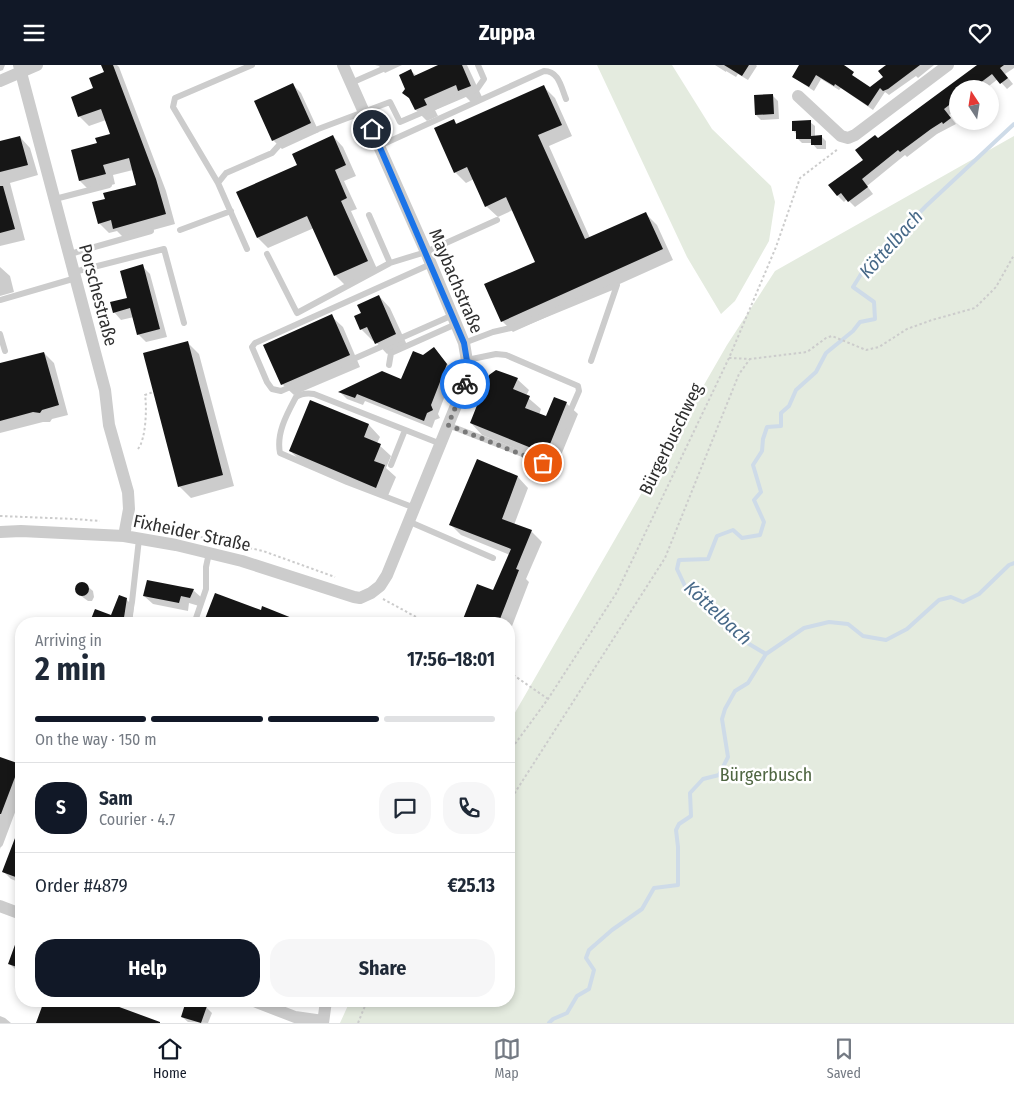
<!DOCTYPE html>
<meta charset="utf-8">
<style>
:root{--surface:#fff;--page:#f6f6f7;--text:#1f2937;--muted:#747a83;--line:#e0e1e3;--accent:#111827}
body{margin:0;font-family:"Fira Sans Condensed",sans-serif;background:var(--page);color:var(--text);height:100vh;display:flex;flex-direction:column;font-size:19px;white-space:nowrap}
*{box-sizing:border-box;margin:0}
p{font-size:16px;color:var(--muted)}
.icon{flex:none;width:28px;height:28px;fill:none;stroke:currentColor;stroke-width:2;stroke-linecap:round;stroke-linejoin:round}
.map{position:relative;flex:1;overflow:hidden}
.panel{position:absolute;left:15px;top:552px;width:500px;height:390px;display:flex;flex-direction:column;background:var(--surface);border-radius:20px;box-shadow:0 2px 8px #0003}
.panel>*{flex:none}
.needle{width:32px;rotate:348deg}
.buttons{position:absolute;left:949px;top:15px;display:grid;gap:10px}
.buttons a{display:grid;place-items:center;width:50px;height:50px;border-radius:50%;background:var(--surface);box-shadow:0 2px 8px #0003;font-size:25px}
.pin{position:absolute;display:grid;place-items:center;width:42px;height:42px;color:#fff;margin:-21px;border:2px solid #fff;border-radius:50%;box-shadow:0 1px 5px #0007}
.courier{position:absolute;display:grid;place-items:center;width:50px;height:50px;margin:-25px;border:4px solid #1a73e8;border-radius:50%;background:#fff;color:#222;box-shadow:0 1px 6px #0007}
.head em{font-style:normal;font-weight:700}
.head div{display:flex;flex-direction:column-reverse}
.head{display:flex;align-items:center;justify-content:space-between;height:85px;padding:0 20px}
h1{font-size:32px;font-weight:700;line-height:38px}
.bar{display:grid;grid-template-columns:repeat(4,1fr);gap:8px 5px;align-content:center;height:60px;padding:0 20px}
.bar i{height:6px;border-radius:4px;background:var(--line)}
.bar .current{background:var(--accent)}
.bar p{grid-column:span 4}
.line{display:flex;align-items:center;gap:12px;padding:0 20px;border-top:1px solid var(--line)}
.line div{flex:1}
.round{display:grid;place-items:center;flex:none;width:52px;height:52px;border-radius:20px;background:var(--page)}
.button{display:flex;gap:10px;margin-top:auto;padding:10px 20px}
.button a{flex:1;height:58px;border-radius:20px;background:var(--accent);color:#fff;font-size:20px;font-weight:700;line-height:58px;text-align:center}
.button a+a{background:var(--page);color:var(--text)}
header{display:flex;justify-content:space-between;align-items:center;height:65px;padding:0 20px;background:var(--accent);color:#fff;font-size:22px;font-weight:700}
.tab-bar{display:flex;justify-content:space-around;align-items:center;height:70px;border-top:1px solid var(--line);background:var(--surface);font-size:14px;color:var(--muted)}
.tab-bar a{display:grid;justify-items:center;gap:2px}
.tab-bar .current{color:var(--accent)}
.map>svg:first-child{display:block}
</style>
<header><svg class="icon" aria-label="menu" viewBox="0 0 24 24"><path d="M4 6h16M4 12h16M4 18h16"/></svg>Zuppa<svg class="icon" aria-label="heart" viewBox="0 0 24 24"><path d="M12 20l-8-8c-3-5 5-10 8-4 3-6 11-1 8 4z"/></svg></header>
<div class="map">
<svg width="1014" height="958" viewBox="0 0 1014 958">
<rect width="100%" height="100%" fill="#fff"/>
<!-- green -->
<path fill="#e4ebdf" d="M597 0H672L712 64 771 121 775 137 769 176 735 236 721 249 687 192Z
M1014 71V958H340L350 936H509V658L727 280 775 206Z"/>
<!-- shadow -->
<path fill="#0003" d="M0 0H5L3 5 0 6Z
M103 0H117L119 2 166 126 175 159 124 173 117 166 109 168 99 158 107 135 137 121 133 105 113 110 115 119 90 126 80 116 72 86 98 79 112 70 106 55 89 61 79 51 106 8Z
M375 0H402L385 8 379 1Z
M441 0H467L482 32 471 37 465 31 435 45 438 51 427 56 416 45 412 36 404 28 411 6 417 11Z
M715 0H756L757 1 748 15 738 9 736 12 726 6V7Z
M801 0H833L870 23 884 13 887 0H934L918 13 916 11 889 30 885 27 873 45 841 23 839 25 821 14 814 26 799 16 794 12Z
M979 0H1014V3L1005 9 1013 19 1007 24 998 14 985 24H958V44L949 50 956 59 937 69 907 92 905 90 867 121 873 129 855 142 847 134 844 137 838 131 830 120 864 95 878 74Z
M293 20 301 28 319 67 282 84 273 75Z
M544 22 555 33 572 71 549 81 590 173 645 148 657 160 673 195 513 267 502 256 536 197 513 145 498 152 486 141 474 114 466 118 455 107 454 56 458 60Z
M773 31 778 36 779 54 761 55 756 50Z
M810 57 815 61V72L821 71 826 76V84H817L812 78H802L798 74 797 70 793 65Z
M333 71 343 82 356 111 344 116 357 144 351 146 378 206 346 221 335 210 314 163 268 183 258 173 299 101Z
M20 72 30 83 38 110 10 118 25 175 0 181V77Z
M142 201 150 209 167 272 146 277 138 269 134 252 121 255 114 247 129 234Z
M0 202 10 211 14 227 0 231Z
M379 231 390 243 407 280 387 289 374 275 373 276 361 264 363 249Z
M331 251 343 262 360 302 294 330 282 319Z
M187 277 199 289 234 421 191 433 179 421Z
M434 283 454 307 438 349 440 353 435 355 432 363 365 336 363 340 347 334 340 327 402 316 423 292Z
M44 288 54 298 68 350 52 354 50 357H43L0 368V300Z
M517 314 529 325 526 331 541 344 539 350 547 353 566 338 578 349 557 400 482 370 471 358Z
M311 337 369 360 380 372 377 378 391 391 386 403 396 412 387 433 302 397 290 386Z
M518 412 528 423 514 460 531 466 542 477 526 514 529 517 509 569V559H463L494 526 510 490 461 470 451 460Z
M79 519H85L93 526 94 532 92 536H88L77 528 76 522Z
M193 525 202 533 199 541 189 538 188 546 153 539 144 531Z
M126 534 134 542 132 559H91L112 551Z
M0 693 21 702V727L0 784Z
M21 760V818L11 814 4 807Z
M18 876 21 877V906L15 904 9 898Z
M46 936H113L112 938 115 942 160 958H38Z
M174 936H190L206 942 212 948 208 958 188 957 182 952 186 942Z
M0 951 5 953 11 958H0Z"/>
<g fill="none" stroke-linecap="round" stroke-linejoin="round">
<!-- stream -->
<path stroke="#cedbe8" stroke-width="4" d="M766 589 804 563 829 557 848 559 863 571 886 575 907 564 939 535 951 532 963 537 979 529 1009 500 1014 498
M549 958 553 954 567 948 577 931 589 924 594 905 586 893 589 885 612 865 642 844 654 823 678 820V782L676 765 679 759 691 751 690 728 703 714 719 710 728 692 722 654 725 644 735 626 748 618 766 589 739 573 696 528 685 521 677 504 679 495 708 494 717 471 733 465 742 473 760 470 764 457 754 435 761 427 753 400 762 386 763 374 767 362 781 361V348L789 341 796 325 816 307 826 288 853 266 860 257 875 254 874 237 853 222 863 206 926 141 1014 59"/>
</g>
<!-- building -->
<path fill="#161616" d="M101 0H113L156 114 166 149 113 164 111 155 98 159 92 137 105 134 103 128 136 120 129 93 103 100 106 109 79 116 71 85 97 78 95 73 110 69 101 44 78 52 71 32 93 23 89 13 104 7Z
M438 0H462L471 21 458 26 456 20 424 34 427 40 415 45 409 33 402 28 405 24 399 10 411 4 414 11Z
M724 0H749L742 11Z
M799 0H844L854 7 852 10 870 22 883 12 878 6 886 0H920L888 24 883 26 880 23 868 41 835 19 834 21 816 10 809 22 792 12Z
M977 0H1004L1000 3 1008 13 1000 19 992 9 972 24H958V33L944 44 951 53 943 59 942 57 931 64 900 87 898 85 862 114 868 122 848 137 841 128 837 131 828 120 863 95 855 85 875 70 878 73Z
M293 18 311 58 272 76 254 36Z
M544 20 562 60 538 70 585 174 646 147 663 184 501 257 484 219 535 197 506 132 485 142 467 102 454 108 434 63 454 54 456 59Z
M773 29 774 49 755 50 754 30Z
M811 55V71L822 70V80H811V74H796V66H792V56Z
M333 70 346 100 335 105 347 133 341 136 368 196 334 211 307 151 257 173 236 127 297 100 292 89Z
M20 71 28 100 0 107V76Z
M0 121H3L15 164 0 168Z
M143 199 160 264 137 270 130 243 113 248 110 237 127 233 120 206Z
M379 230 396 269 375 279 367 262 360 265 354 251 361 248 357 240Z
M332 249 350 290 281 320 263 280Z
M188 276 223 410 178 422 143 288Z
M434 282 447 299 431 340 433 345 427 348 424 356 357 329 355 333 338 327 382 306 401 314 413 286 423 290Z
M44 287 59 340 42 345 40 348 33 347 0 356V298Z
M496 305 518 313 513 324 530 331 525 343 546 351 554 332 567 337 546 389 470 358 489 310Z
M310 335 369 359 364 372 381 379 374 396 385 400 376 423 289 386Z
M477 394 518 411 502 454 532 465 516 504 519 505 498 559H461L477 519 493 525 511 484 449 460Z
M147 515 183 522 194 524 190 533 181 531 179 538 143 531Z
M75 524a7 7 0 1 1 14 0a7 7 0 1 1-14 0Z
M215 528 261 545 262 541 307 559H203Z
M119 530 127 533 123 559H89L95 544 111 550Z
M0 692 20 699 1 749H0Z
M20 760H21V814L2 807Z
M20 866 21 890 17 902 8 899Z
M44 936H103L160 957V958H36Z
M186 936H193L207 941 201 958 181 952Z"/>
<g fill="none" stroke-linecap="round" stroke-linejoin="round">
<!-- path -->
<path stroke="#ccc" stroke-width="2" stroke-dasharray="2.5 2.5" stroke-linecap="butt" d="M729 293 750 294 807 287 826 273 832 271 866 285 879 282 907 264 932 255 975 243 996 222 1014 190
M138 384C146 374 147 343 145 330L153 327
M0 451 75 454 100 456
M191 470 263 486 335 512
M383 534 429 559
M509 607 548 634
M509 687 548 634 617 527 729 293 776 182 800 113 838 84
M509 737 665 493 739 309 750 294
M358 958 367 936"/>
<!-- service -->
<path stroke="#ccc" stroke-width="6" d="M351 18 392 0
M379 81 544 6C559 6 561 22 566 34
M218 118 173 42 175 33 252 0
M55 134 109 120
M369 150 390 198
M180 165 231 146
M247 184 218 118 226 108 272 88 281 78 390 37 400 57 477 24 484 14 478 0
M70 189 151 166
M267 189 297 248 390 198 426 187 497 155
M431 199 255 278 252 282 267 317 272 324 281 326 453 250
M74 207 164 184 184 258
M0 235 76 213
M0 269 5 286
M464 278 493 267 515 262 617 220 591 296
M389 300 391 288 456 259
M448 360 543 397H548L579 326 578 321 506 290 496 289 467 295
M391 400 405 365
M415 443 347 417 280 388C276 368 287 349 296 332 302 328 307 328 314 329L441 379
M410 457 493 493
M128 559 132 537 139 474
M194 559 206 524V502L209 488
M0 779 21 723"/>
<!-- minor -->
<path stroke="#ccc" stroke-width="12" d="M19 0 105 325 109 360 128 427 129 444 124 471
M0 16 37 0
M798 31 841 71 848 73 855 70 948 0
M0 467 21 466 124 471 176 480 242 496 354 532 360 533 371 528 380 521 387 510 466 316 468 302 464 278 426 187 343 0
M0 841 21 849
M254 936 295 952 323 956
M323 958 326 936"/>
</g>
<g fill="none" stroke-linecap="round" stroke-linejoin="round">
<!-- done -->
<path stroke="#787878" stroke-width="5" stroke-dasharray="0 9" d="M465 319 448 360 543 398"/>
<!-- route -->
<path stroke="#1a73e8" stroke-width="6" d="M372 64 464 278 468 302 465 319"/>
</g>
<g text-anchor="middle" dominant-baseline="central" stroke-width="5" stroke-linejoin="round" paint-order="stroke">
<!-- street labels -->
<g font-size="18" fill="#2f2f2f" stroke="#fff">
<text transform="translate(456 216) rotate(67)">Maybachstraße</text>
<text transform="translate(98 230) rotate(75)">Porschestraße</text>
<text transform="translate(671 374) rotate(-64)">Bürgerbuschweg</text>
<text transform="translate(192 468) rotate(12)">Fixheider Straße</text>
</g>
<!-- park labels -->
<g font-size="18" fill="#4f6642" stroke="#fff">
<text x="766" y="710">Bürgerbusch</text>
</g>
<!-- water labels -->
<g font-size="19" font-style="italic" fill="#476988" stroke="#fff">
<text transform="translate(891 179) rotate(-48)">Köttelbach</text>
<text transform="translate(718 548) rotate(43)">Köttelbach</text>
</g>
</g>
</svg>
<div class="buttons">
<a><svg class="needle" viewBox="-14 -14 28 28"><path d="M0-13l5 13h-10z" fill="#e53935"/><path d="M0 13l5-13h-10z" fill="#747a83"/></svg></a>
</div>
<div class="pin" style="left:543px;top:398px;background:#ea580c"><svg class="icon" aria-label="bag" viewBox="0 0 24 24"><path d="M5 8h14l-1 12H6zM9 8a3 3 0 0 1 6 0"/></svg></div>
<div class="pin" style="left:372px;top:64px;background:#1f2937"><svg class="icon" aria-label="home" viewBox="0 0 24 24"><path d="M3 11l9-7 9 7M6 9v11h12V9"/></svg></div>
<div class="courier" style="left:465px;top:319px"><svg class="icon" aria-label="bike" viewBox="0 0 24 24"><circle cx="6" cy="16" r="4"/><circle cx="18" cy="16" r="4"/><path d="M6 16l4-8h5l3 8M10 8l3 8H6M13 5h3"/></svg></div>
<section class="panel">
<div class="head"><div><h1>2 min</h1><p>Arriving in</p></div><em>17:56–18:01</em></div>
<div class="bar"><i class="current"></i><i class="current"></i><i class="current"></i><i></i><p>On the way · 150 m</p></div>
<div class="line" style="height:90px"><b class="round" style="background:var(--accent);color:#fff">S</b><div><b>Sam</b><p>Courier · 4.7</p></div><a class="round"><svg class="icon" aria-label="chat" viewBox="0 0 24 24"><path d="M4 5h16v11H9l-5 4z"/></svg></a><a class="round"><svg class="icon" aria-label="phone" viewBox="0 0 24 24"><path d="M5 4h4l2 5-3 2q2 4 5 5l2-3 5 2v4C11 20 4 13 5 4z"/></svg></a></div>
<div class="line" style="height:65px"><div>Order #4879</div><b>€25.13</b></div>
<div class="button"><a>Help</a><a>Share</a></div>
</section>
</div>
<nav class="tab-bar">
<a class="current"><svg class="icon" aria-label="home" viewBox="0 0 24 24"><path d="M3 11l9-7 9 7M6 9v11h12V9"/></svg>Home</a>
<a><svg class="icon" aria-label="map" viewBox="0 0 24 24"><path d="M3 6l6-2 6 2 6-2v14l-6 2-6-2-6 2zM9 4v14M15 6v14"/></svg>Map</a>
<a><svg class="icon" aria-label="saved" viewBox="0 0 24 24"><path d="M7 4h10v16l-5-4-5 4z"/></svg>Saved</a>
</nav>
